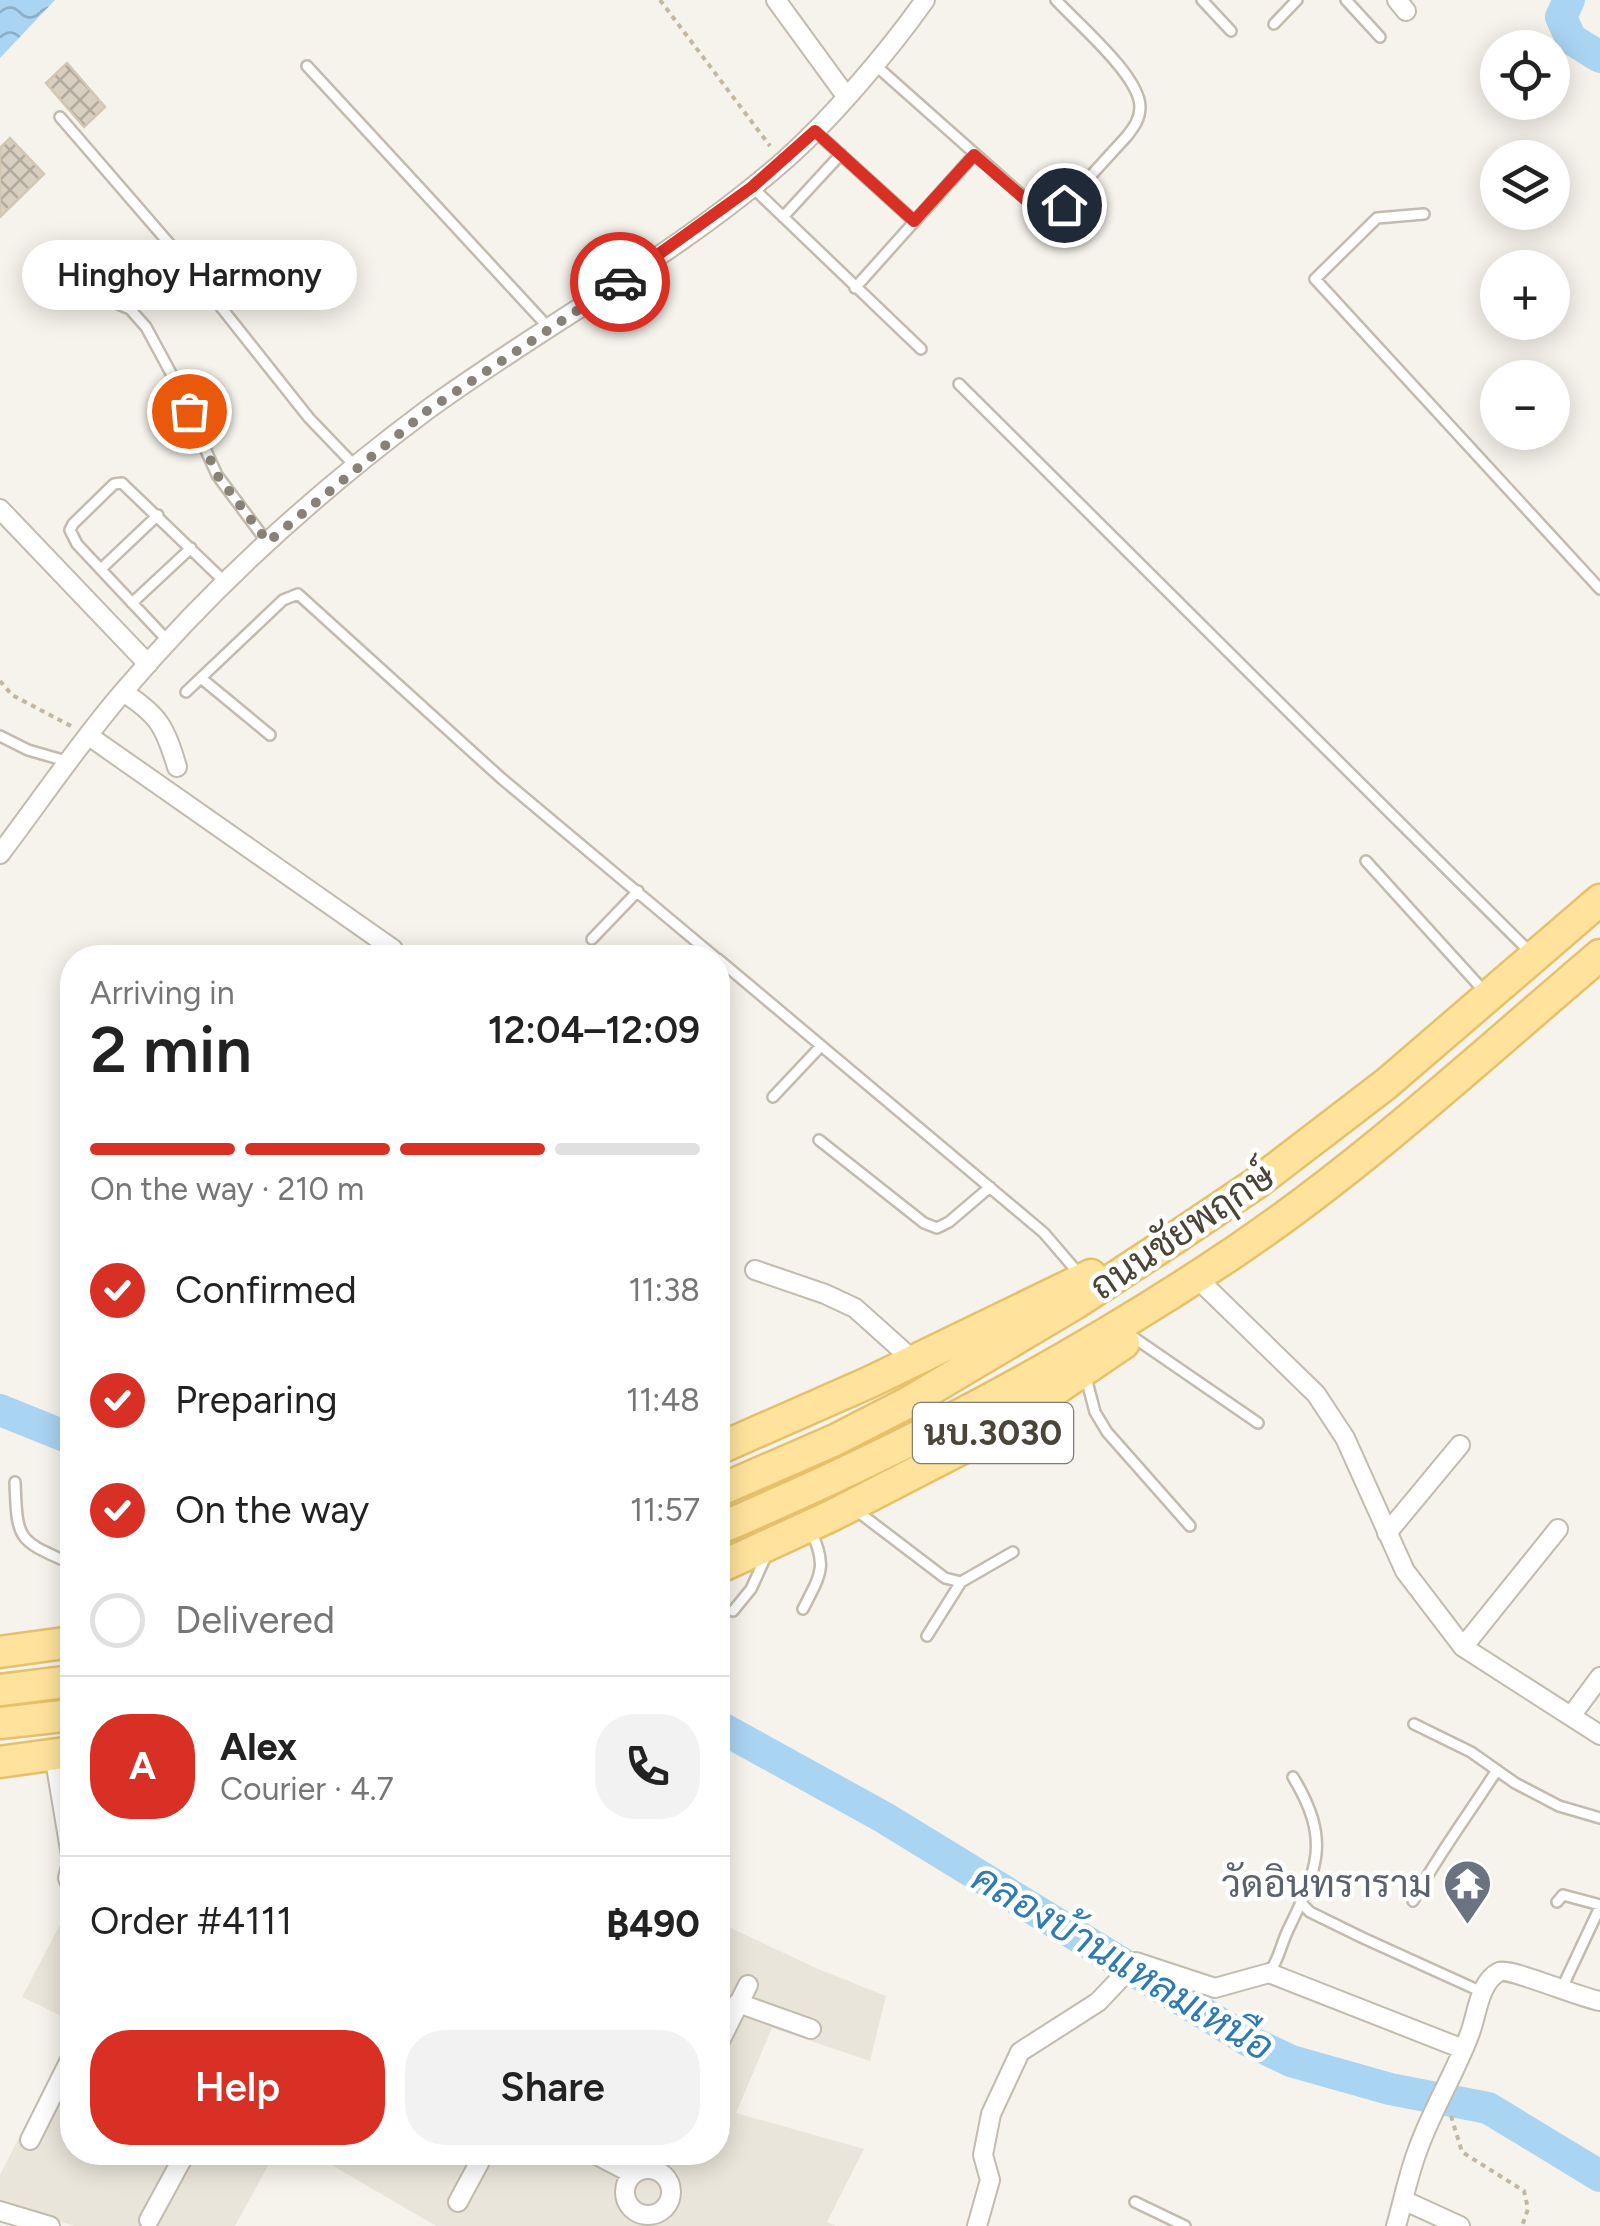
<!DOCTYPE html>
<meta charset="utf-8">
<style>
:root{--surface:#fff;--page:#f2f2f2;--text:#222;--muted:#767676;--line:#e0e0e0;--accent:#d93025}
body{margin:0;font-family:Figtree,Sarabun,sans-serif;background:var(--page);color:var(--text);height:100vh;display:flex;flex-direction:column;font-size:38px;white-space:nowrap}
*{box-sizing:border-box;margin:0}
p{font-size:32px;color:var(--muted)}
.icon{flex:none;width:55px;height:55px;fill:none;stroke:currentColor;stroke-width:2;stroke-linecap:round;stroke-linejoin:round}
.map{position:relative;flex:1;overflow:hidden}
.side{position:absolute;left:60px;top:945px;width:670px;height:1220px;display:flex;flex-direction:column;background:var(--surface);border-radius:40px;box-shadow:0 5px 25px #0003}
.side>*{flex:none}
.controls{position:absolute;left:1480px;top:30px;display:grid;gap:20px}
.controls a{display:grid;place-items:center;width:90px;height:90px;border-radius:50%;background:var(--surface);box-shadow:0 5px 25px #0003;font-size:50px}
.pin{position:absolute;display:grid;place-items:center;width:85px;height:85px;color:#fff;margin:-42px;border:5px solid #fff;border-radius:50%;box-shadow:0 2px 10px #0007}
.courier{position:absolute;display:grid;place-items:center;width:100px;height:100px;margin:-50px;border:8px solid #d93025;border-radius:50%;background:#fff;color:#222;box-shadow:0 2px 12px #0007}
.bubble{position:absolute;height:70px;border-radius:35px;background:var(--surface);box-shadow:0 5px 25px #0003;font-size:32px;font-weight:600;line-height:70px;text-align:center}
.head em{font-style:normal;font-weight:600}
.head div{display:flex;flex-direction:column-reverse}
.head{display:flex;align-items:center;justify-content:space-between;height:170px;padding:0 30px}
h1{font-size:65px;font-weight:600;line-height:75px}
.bar{display:grid;grid-template-columns:repeat(4,1fr);gap:15px 10px;align-content:center;height:120px;padding:0 30px}
.bar i{height:12px;border-radius:8px;background:var(--line)}
.bar .active{background:var(--accent)}
.bar p{grid-column:span 4}
.line{display:flex;align-items:center;gap:25px;padding:0 30px;border-top:2px solid var(--line)}
.line div{flex:1}
.round{display:grid;place-items:center;flex:none;width:105px;height:105px;border-radius:40px;background:var(--page)}
ol{padding:0 30px;list-style:none}
li{display:flex;align-items:center;gap:30px;height:110px}
li p{margin-inline-start:auto}
li .icon{padding:10px;border-radius:50%;background:var(--accent);color:#fff;stroke-width:4}
li:last-child{color:var(--muted)}
li i{width:55px;height:55px;border:5px solid var(--line);border-radius:50%}
.action{display:flex;gap:20px;margin-top:auto;padding:20px 30px}
.action a{flex:1;height:115px;border-radius:40px;background:var(--accent);color:#fff;font-size:40px;font-weight:600;line-height:115px;text-align:center}
.action a+a{background:var(--page);color:var(--text)}
.map>svg:first-child{display:block}
</style>
<div class="map">
<svg width="1600" height="2226" viewBox="0 0 1600 2226">
<defs>
<pattern id="water-waves" width="16" height="10" patternUnits="userSpaceOnUse" patternTransform="scale(2.5)"><rect width="16" height="10" fill="#a9d4f2"/><path d="M0 5q4-4 8 0t8 0" fill="none" stroke="#8caec5"/></pattern>
<pattern id="building-cross-hatch" width="8" height="8" patternUnits="userSpaceOnUse" patternTransform="scale(2.5)"><rect width="8" height="8" fill="#d8cfc1"/><path d="M0 0l8 8M0 8l8-8" fill="none" stroke="#b1aa9e"/></pattern>
</defs>
<rect width="100%" height="100%" fill="#f6f3ec"/>
<!-- residential -->
<path fill="#eae5da" d="M66 1913 72 1916V2021L22 1997Z
M718 1922 816 1968 886 1996 870 2061 772 2028 736 2113 864 2149 827 2222 836 2226H436L311 2153 718 2152Z
M72 2033V2152L275 2153 235 2226H75L0 2204V2175Z"/>
<!-- water -->
<path fill="url(#water-waves)" d="M0 0H55L0 58Z"/>
<g fill="none" stroke-linecap="round" stroke-linejoin="round">
<!-- river -->
<path stroke="#a9d4f2" stroke-width="32" d="M1569 0 1561 17 1571 39 1600 57
M0 1410 72 1439
M718 1726 883 1817 1249 2041 1291 2061 1390 2089 1488 2108 1600 2176"/>
</g>
<!-- building -->
<path fill="url(#building-cross-hatch)" stroke="#d3c7b4" stroke-width="2.5" d="M67 63 105 107 84 127 46 83Z
M10 138 44 174 0 217V148Z"/>
<g fill="none" stroke-linecap="round" stroke-linejoin="round">
<defs>
<path id="service" d="M1202 0 1231 31
M1346 0 1380 37
M1274 24 1297 0
M874 64 1035 207 1051 212 1064 205 1127 136C1134 127 1140 119 1140 107 1140 76 1077 23 1056 0
M307 66 549 328
M60 117 186 263 309 418 356 467
M816 132 914 221
M752 187 921 349
M1424 214 1377 218 1315 279 1600 589
M783 217 841 154
M66 273 88 291 130 309 146 327 173 377 217 475 267 542
M855 288 974 155
M959 384 1531 953
M101 569 158 515
M132 603 191 548
M168 641 77 544 70 530 73 524 114 484 122 483 226 583
M201 678 270 735
M186 692 283 600 298 594 501 778 716 958
M0 736 28 750 66 761
M1366 861 1484 991
M592 939 638 891
M718 959 1044 1233 1080 1275
M773 1097 821 1046
M819 1140 924 1223 937 1228 949 1222 990 1187
M1133 1337 1258 1423
M1085 1374 1095 1412 1107 1432 1190 1526
M15 1482C17 1542 18 1540 72 1564
M857 1511 945 1578 961 1582 1013 1552
M803 1609C821 1574 828 1566 810 1529
M733 1611 751 1589 767 1554
M927 1636 961 1582
M1414 1724 1471 1752 1515 1783 1559 1806 1600 1818
M1413 1901C1437 1856 1469 1814 1497 1770
M1557 1902 1563 1895 1600 1905
M1301 1903 1310 1912 1363 1938 1482 1992
M1269 1973C1279 1960 1281 1944 1288 1930 1318 1868 1331 1840 1293 1777
M1561 1990 1600 1907
M1135 2202 1185 2226"/>
<path id="minor" d="M776 0 846 96
M1397 0 1406 11
M0 509 148 664
M123 692C159 715 165 727 177 767
M89 736 393 949
M0 854C41 800 79 743 123 692 212 587 317 492 427 410 545 324 676 256 786 159 832 118 889 51 925 0
M755 1270 825 1294 855 1308 913 1360
M1204 1285 1316 1394 1345 1438 1405 1571 1463 1647 1600 1735
M1387 1533 1460 1445
M1463 1647 1558 1529
M1571 1716 1600 1677
M54 1754 72 1862
M72 1862 68 1878 72 1888
M738 2003 811 2029
M718 2045 748 1985
M30 2140 72 2056
M591 2152 633 2174
M625 2192a23 23 0 1 1 46 0a23 23 0 1 1-46 0Z
M1403 2200 1460 2226
M458 2202 485 2152
M0 2211 50 2226
M149 2220 186 2152
M977 2226 990 2180 983 2155 991 2114 1020 2052 1098 2002 1136 1962 1215 1988 1269 1973 1463 2049
M1396 2226C1403 2202 1408 2176 1417 2152 1431 2111 1455 2074 1470 2033 1477 2015 1479 1982 1499 1972 1508 1967 1581 1998 1600 2001"/>
<path id="primary" d="M718 1449 870 1382 1091 1275
M718 1491 835 1440 911 1401 1076 1303 1172 1240 1258 1182 1386 1084 1600 900
M718 1529C899 1452 1073 1361 1236 1251 1366 1163 1481 1056 1600 955
M718 1568 833 1515 990 1434 1124 1343
M0 1652 72 1642
M0 1690 72 1681
M0 1723 72 1715
M0 1762 72 1752"/>
</defs>
<!-- service casing -->
<use href="#service" stroke="#c2bbae" stroke-width="14"/>
<!-- minor casing -->
<use href="#minor" stroke="#c2bbae" stroke-width="22"/>
<!-- primary casing -->
<use href="#primary" stroke="#e6c16a" stroke-width="35"/>
<!-- path -->
<path stroke="#c4b79f" stroke-width="4" stroke-dasharray="5 5" stroke-linecap="butt" d="M660 0 770 146
M0 681 12 695 71 726
M1451 2116 1462 2152 1524 2191 1528 2209 1522 2226"/>
<!-- service -->
<use href="#service" stroke="#fff" stroke-width="9"/>
<!-- minor -->
<use href="#minor" stroke="#fff" stroke-width="18"/>
<!-- primary -->
<use href="#primary" stroke="#ffe39c" stroke-width="30"/>
</g>
<g fill="none" stroke-linecap="round" stroke-linejoin="round">
<!-- done -->
<path stroke="#878178" stroke-width="10" stroke-dasharray="0 18" d="M189 411 217 475 268 542 427 411 620 282"/>
<!-- route -->
<path stroke="#d93025" stroke-width="12" d="M620 282 752 187 815 131 914 221 974 155 1034 207 1051 212 1064 205"/>
</g>
<!-- icons -->
<defs>
<symbol id="temple-pin" viewBox="-11 -11 22 30"><path d="M0 17L-7.5 6A9.5 9.5 0 1 1 7.5 6Z" fill="#6b7280" stroke="#fff"/><path d="M0-6L5-2H3V0L6.5 2.5H4V6H1.5V3h-3V6H-4V2.5H-6.5L-3 0V-2H-5Z" fill="#fff"/></symbol>
</defs>
<g fill-rule="evenodd">
<use href="#temple-pin" x="1440" y="1856" width="55" height="75"/>
</g>
<g text-anchor="middle" dominant-baseline="central" stroke-width="9" stroke-linejoin="round" paint-order="stroke">
<!-- shield labels -->
<rect fill="#fff" stroke="#817c74" stroke-width="2.5" x="913" y="1403" width="160" height="60" rx="8"/>
<g font-size="35" font-weight="bold" fill="#4b4439">
<text x="993" y="1433">นบ.3030</text>
</g>
<!-- street labels -->
<g font-size="38" fill="#4b4439" stroke="#fff">
<text transform="translate(1182 1231) rotate(-34)">ถนนชัยพฤกษ์</text>
</g>
<!-- worship labels -->
<g font-size="38" fill="#5b616d" stroke="#fff" text-anchor="end">
<text x="1432" y="1884">วัดอินทราราม</text>
</g>
<!-- water labels -->
<g font-size="40" font-style="italic" fill="#2e7ab2" stroke="#fff">
<text transform="translate(1123 1962) rotate(31)">คลองบ้านแหลมเหนือ</text>
</g>
</g>
</svg>
<div class="controls">
<a><svg class="icon" aria-label="locate" viewBox="0 0 24 24"><circle cx="12" cy="12" r="6"/><path d="M12 2v4M12 18v4M2 12h4M18 12h4"/></svg></a>
<a><svg class="icon" aria-label="layers" viewBox="0 0 24 24"><path d="M12 4l9 5-9 5-9-5zM3 14l9 5 9-5"/></svg></a>
<a>+</a>
<a>−</a>
</div>
<div class="pin" style="left:189px;top:411px;background:#ea580c"><svg class="icon" aria-label="bag" viewBox="0 0 24 24"><path d="M5 8h14l-1 12H6zM9 8a3 3 0 0 1 6 0"/></svg></div>
<div class="pin" style="left:1064px;top:205px;background:#1f2937"><svg class="icon" aria-label="home" viewBox="0 0 24 24"><path d="M3 11l9-7 9 7M6 9v11h12V9"/></svg></div>
<div class="courier" style="left:620px;top:282px"><svg class="icon" aria-label="car" viewBox="0 0 24 24"><path d="M5 17H2v-5l4-1 3-4h7l3 4 3 1v5h-3M9 17h6M6 11h13"/><circle cx="7" cy="17" r="2"/><circle cx="17" cy="17" r="2"/></svg></div>
<div class="bubble" style="left:22px;top:240px;width:335px">Hinghoy Harmony</div>
<section class="side">
<div class="head"><div><h1>2 min</h1><p>Arriving in</p></div><em>12:04–12:09</em></div>
<div class="bar"><i class="active"></i><i class="active"></i><i class="active"></i><i></i><p>On the way · 210 m</p></div>
<ol>
<li><svg class="icon" aria-label="check" viewBox="0 0 24 24"><path d="M5 12l5 5 9-10"/></svg>Confirmed<p>11:38</p></li>
<li><svg class="icon" aria-label="check" viewBox="0 0 24 24"><path d="M5 12l5 5 9-10"/></svg>Preparing<p>11:48</p></li>
<li><svg class="icon" aria-label="check" viewBox="0 0 24 24"><path d="M5 12l5 5 9-10"/></svg>On the way<p>11:57</p></li>
<li><i></i>Delivered</li>
</ol>
<div class="line" style="height:180px"><b class="round" style="background:var(--accent);color:#fff">A</b><div><b>Alex</b><p>Courier · 4.7</p></div><a class="round"><svg class="icon" aria-label="phone" viewBox="0 0 24 24"><path d="M5 4h4l2 5-3 2q2 4 5 5l2-3 5 2v4C11 20 4 13 5 4z"/></svg></a></div>
<div class="line" style="height:130px"><div>Order #4111</div><b>฿490</b></div>
<div class="action"><a>Help</a><a>Share</a></div>
</section>
</div>
